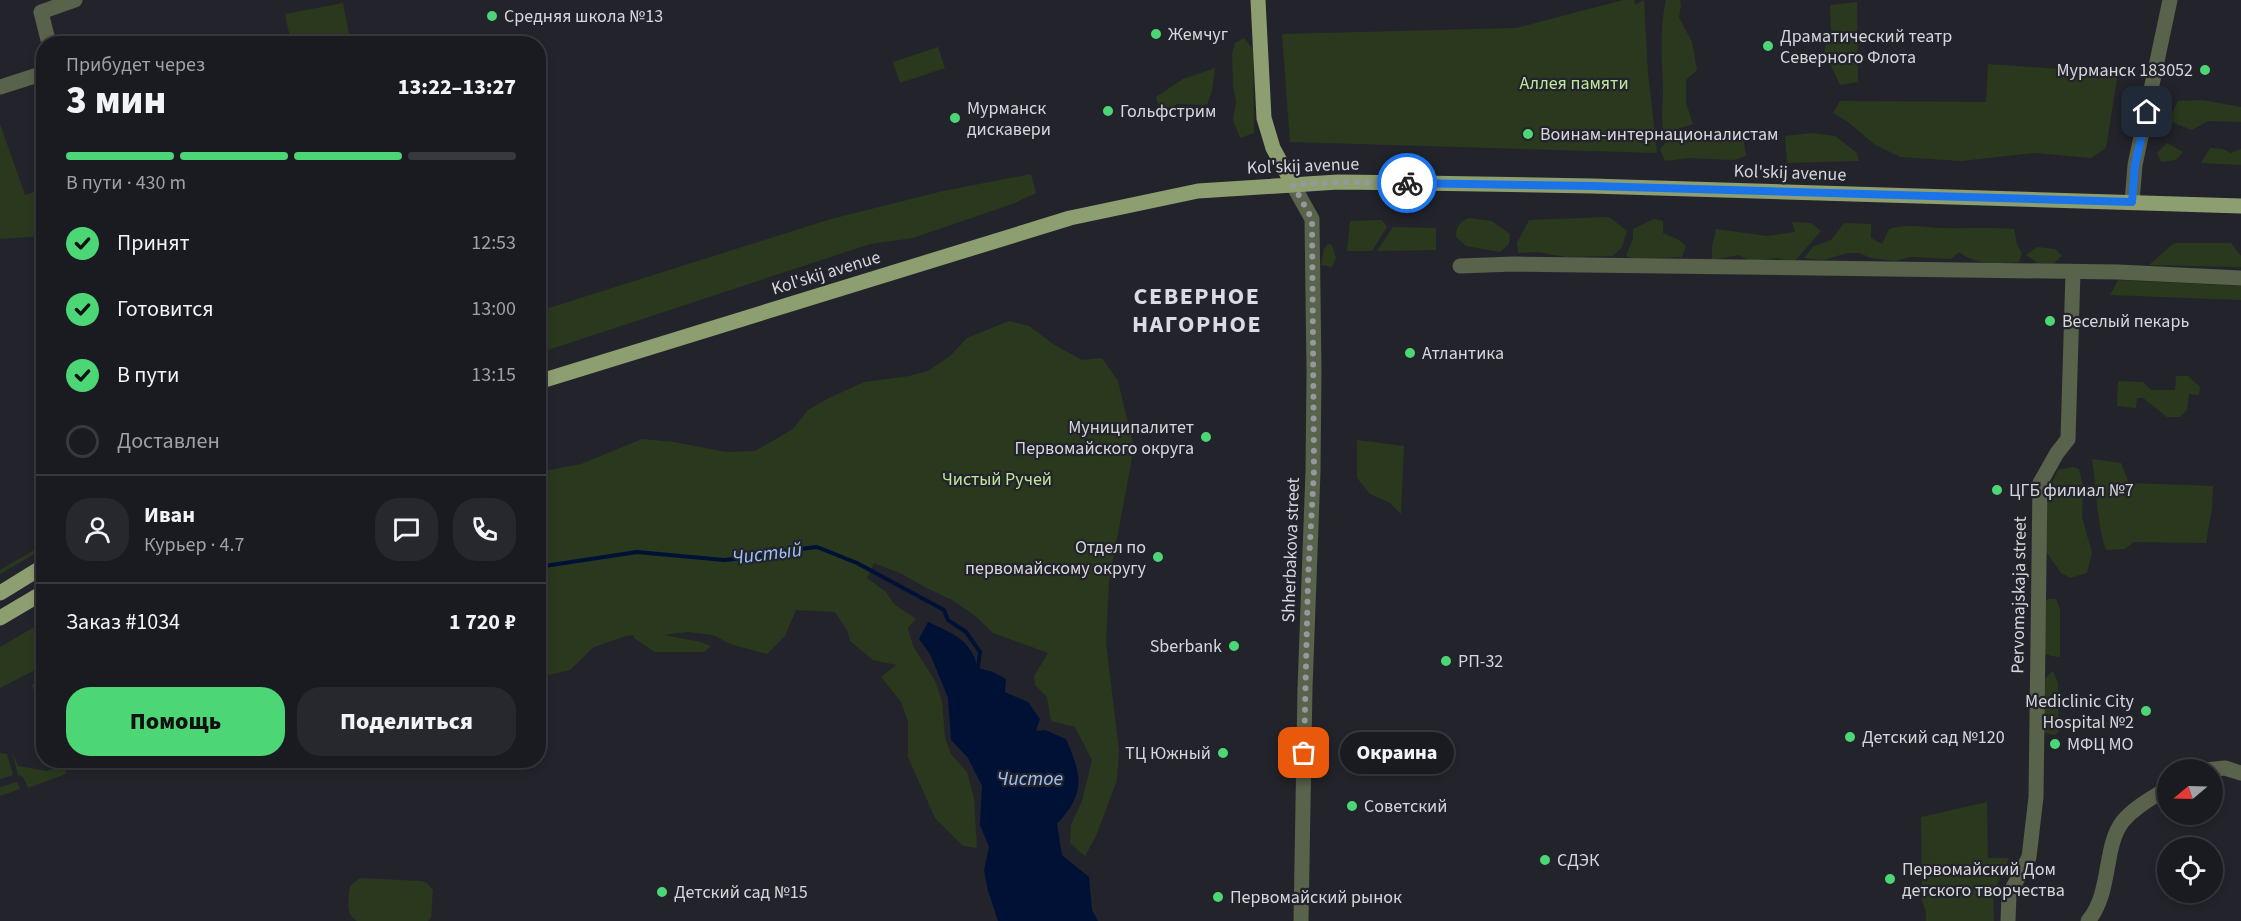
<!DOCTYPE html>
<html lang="ru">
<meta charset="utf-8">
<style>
:root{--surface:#1a1b20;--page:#27282d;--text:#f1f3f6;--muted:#9fa1a5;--line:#38393e;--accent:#4dd676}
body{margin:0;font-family:"Source Sans 3",sans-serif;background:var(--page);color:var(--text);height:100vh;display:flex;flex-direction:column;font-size:22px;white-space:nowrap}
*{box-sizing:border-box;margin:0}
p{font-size:20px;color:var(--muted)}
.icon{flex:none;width:33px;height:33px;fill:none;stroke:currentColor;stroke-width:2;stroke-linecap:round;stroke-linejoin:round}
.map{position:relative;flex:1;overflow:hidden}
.drawer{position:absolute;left:36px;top:36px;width:510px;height:732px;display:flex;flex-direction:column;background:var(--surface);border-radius:24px;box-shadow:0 3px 9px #0003,0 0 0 2px var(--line)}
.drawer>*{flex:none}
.needle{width:39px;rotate:251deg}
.buttons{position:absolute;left:2157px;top:759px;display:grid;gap:12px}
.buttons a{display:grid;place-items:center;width:66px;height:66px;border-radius:50%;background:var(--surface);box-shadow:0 3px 9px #0003,0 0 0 2px var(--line);font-size:30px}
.pin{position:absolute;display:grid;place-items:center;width:51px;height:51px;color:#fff;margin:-26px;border-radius:12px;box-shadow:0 3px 9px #0006}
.courier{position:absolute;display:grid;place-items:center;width:60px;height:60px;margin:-30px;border:4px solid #1a73e8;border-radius:50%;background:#fff;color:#222;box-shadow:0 2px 8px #0007}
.bubble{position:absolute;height:42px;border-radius:21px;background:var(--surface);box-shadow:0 3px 9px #0003,0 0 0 2px var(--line);font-size:20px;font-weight:800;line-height:42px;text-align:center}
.headline em{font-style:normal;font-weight:800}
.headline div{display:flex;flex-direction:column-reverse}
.headline{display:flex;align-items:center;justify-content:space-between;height:102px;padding:0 30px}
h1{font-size:39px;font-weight:800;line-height:45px}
.bar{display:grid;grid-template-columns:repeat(4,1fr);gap:9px 6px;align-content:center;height:72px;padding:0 30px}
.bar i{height:8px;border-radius:4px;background:var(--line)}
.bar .current{background:var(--accent)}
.bar p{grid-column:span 4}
.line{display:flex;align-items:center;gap:15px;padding:0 30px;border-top:2px solid var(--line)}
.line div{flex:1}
.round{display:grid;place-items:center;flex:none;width:63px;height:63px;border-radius:24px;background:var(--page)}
ol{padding:0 30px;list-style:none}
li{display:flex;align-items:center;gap:18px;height:66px}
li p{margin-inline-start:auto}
li .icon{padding:6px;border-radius:50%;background:var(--accent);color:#111;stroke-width:4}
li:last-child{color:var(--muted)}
li i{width:33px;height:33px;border:3px solid var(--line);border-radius:50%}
.primary-button{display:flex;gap:12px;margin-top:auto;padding:12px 30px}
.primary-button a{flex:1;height:69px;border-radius:24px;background:var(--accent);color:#111;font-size:24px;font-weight:800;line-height:69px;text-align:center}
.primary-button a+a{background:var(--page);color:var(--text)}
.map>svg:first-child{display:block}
</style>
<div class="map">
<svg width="2241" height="921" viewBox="0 0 2241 921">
<rect width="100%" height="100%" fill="#23242b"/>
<!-- green -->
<path fill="#2a381e" d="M1623 0H1634L1635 5 1644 0 1648 73 1657 153 1290 142 1282 34 1516 28Z
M1666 0H1680L1681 5 1679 17 1692 42 1697 70 1686 80V103L1693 124 1671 131 1663 130C1661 116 1663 102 1663 88 1662 58 1659 30 1666 0Z
M1857 2 1858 82 1840 85 1824 51 1831 31 1830 5Z
M343 3 349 34 291 43 285 14Z
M1244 38 1253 49 1254 133 1240 138 1233 120 1236 102 1233 85 1232 54 1235 43Z
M938 47 945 68 900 83 893 62Z
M1988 64 2118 73 2106 148 2091 158 2035 153 1961 161 1900 157 1874 144 1848 122 1833 113 1840 101 1986 102Z
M1215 68 1212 91 1207 105 1177 104 1162 116 1156 97 1183 79Z
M2202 100 2241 107V122L2208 121 2192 130 2168 121 2178 101Z
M0 124 25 195 43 189V236L0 239Z
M1812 133 1835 136 1857 153 1859 161 1787 163 1785 136Z
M1699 135 1743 136 1746 156 1734 160 1689 158 1665 161 1660 150 1669 138Z
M2167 143 2183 152 2176 160 2161 162 2157 153Z
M2210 148 2223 149 2231 153 2241 149V165L2201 163Z
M1031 174 1036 193 1015 203 913 238 870 244 539 353V311L831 219 943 191Z
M1609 217 1627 231 1622 247 1613 256 1566 257 1537 252 1518 253 1517 243 1529 220Z
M1469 218 1492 221 1510 234 1509 244 1500 252 1466 246 1456 237C1456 227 1459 222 1469 218Z
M1654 219 1663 221V233L1679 240 1686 246 1682 257 1634 259 1626 256 1633 238V229Z
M1382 220 1387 227 1372 251H1347L1350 221Z
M1792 222 1811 223 1821 231 1793 263 1777 258 1751 261 1739 255 1712 260V247L1716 229 1767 236 1795 232Z
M1844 223 1871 224V238L1882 244 1889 229C1908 223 1925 228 1944 228 1968 229 1991 227 2014 229L2017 244 2022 253 2019 262C1998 263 1977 266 1959 252L1951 259 1912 257 1895 261 1871 258 1859 253H1848L1823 260 1804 258 1814 246 1831 240Z
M1393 227 1436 228V250L1377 251Z
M2174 243H2231L2241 256V267L2149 265Z
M1328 244 1332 245 1336 258 1332 267 1321 265 1324 249Z
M2037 247 2055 249 2062 256 2054 263H2038L2026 255Z
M2118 280 2241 286V300L2110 295Z
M1009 321 1029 326 1053 344 1082 360 1102 358 1118 381 1134 447 1109 582 1106 642 1119 751 1117 780 1096 836 1085 856 1070 843 1071 825 1082 801 1092 760 1075 727 1051 721 1047 697 1035 685 1034 676 1048 653 993 633 974 615 952 600 925 587 900 573 874 563 867 578 886 592 894 604 916 619 908 628 913 646 935 681 942 701 945 738 951 754 967 772 974 798 977 848 963 846 935 818 908 757V721L901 702 881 677 896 665 873 660 850 641 847 630 835 612 796 610 785 636 767 654 730 644 713 635 688 632 664 635 701 642 711 646 704 652H655L634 638V635L626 636 594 647 570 670 539 677V472L581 464 642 439 674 442 726 452 755 451 793 429 808 410 827 399 864 382 909 376 928 371 950 356 967 338Z
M2176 376H2188L2200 387 2199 395 2189 394 2187 410 2180 417H2167L2143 398H2137L2136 408 2117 406 2118 381 2143 382 2151 390H2175Z
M1357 440 1404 446 1401 514 1390 503 1370 494 1357 478Z
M2092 459 2121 463 2129 483 2213 486 2212 509 2206 543 2134 542 2125 549 2106 550C2096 521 2097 490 2092 459Z
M2072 467 2079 469 2083 486 2082 517 2092 553 2087 573 2070 578 2061 573 2045 550 2047 493 2058 470Z
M43 545V549L0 574V570Z
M2050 599H2056L2060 610V657L2051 656 2043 653 2044 601Z
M43 622V666L0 688V647Z
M2053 671 2058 683 2059 731 2055 735 2045 733 2042 728 2041 682Z
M43 678V698H36L32 685Z
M12 752 18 766 47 771 59 767 60 761H66V774L28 788 23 777 18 775Z
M0 753 7 754 13 775 0 779Z
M163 761H238C213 764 187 769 163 761Z
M17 782 20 789 0 796V787Z
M1987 802 1988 858H2009L1993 894 1994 921H1926V912L1922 901 1921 817Z
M360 878 421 881 427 883 433 890 431 917 428 921H357C344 914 349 899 350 886Z"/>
<!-- water -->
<path fill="#001136" d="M928 622C953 633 971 640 978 668L993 672 1006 679 1005 692 1028 702 1040 719 1036 731 1045 730 1066 739C1082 776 1086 793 1057 824L1062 855 1089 877 1092 910 1098 921H998L988 891 984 870 989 847 980 825 982 786 968 758 951 740 948 698 931 656 919 639Z"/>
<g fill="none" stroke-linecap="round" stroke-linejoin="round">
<!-- stream -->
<path stroke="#001136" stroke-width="4" d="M538 567 637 552 724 560 775 555 782 551 817 547 857 563 944 610 948 620 966 632 980 652 978 668"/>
<!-- minor -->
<path stroke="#59624b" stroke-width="15" d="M49 44 41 12 75 0
M0 87 44 73
M1293 185 1312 219 1314 371 1313 471 1305 688 1301 921
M2132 202 2135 165 2170 0
M1460 266 1514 264 2118 272 2241 278
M2206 770 2225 768 2241 773
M2008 921 2009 895 2029 857 2036 797 2040 483 2057 453 2068 439 2073 272
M2088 921C2112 893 2103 846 2123 821 2135 807 2152 798 2168 788"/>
<!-- major -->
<path stroke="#8d9f70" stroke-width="15" d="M1258 0 1264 118 1273 148 1293 185
M538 382 1070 218 1198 191 1338 182 1418 183 1592 186 2241 206
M0 593 44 566
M0 618 44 592"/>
</g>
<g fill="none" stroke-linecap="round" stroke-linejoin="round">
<!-- done -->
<path stroke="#97989e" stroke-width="6" stroke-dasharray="0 10.8" d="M1304 753 1308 578 1314 471 1312 219 1293 185 1338 182 1407 183"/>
<!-- route -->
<path stroke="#1a73e8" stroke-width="8" d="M1407 183 1592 186 2132 202 2135 165 2147 112"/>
</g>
<!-- markers -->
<g fill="#4dd676" stroke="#23242b" stroke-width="2">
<circle cx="492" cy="16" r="6"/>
<circle cx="1156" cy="34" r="6"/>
<circle cx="1768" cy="46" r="6"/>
<circle cx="2205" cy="70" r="6"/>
<circle cx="1108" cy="111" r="6"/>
<circle cx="955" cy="118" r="6"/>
<circle cx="1528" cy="134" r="6"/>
<circle cx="2050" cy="321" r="6"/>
<circle cx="1410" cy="353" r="6"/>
<circle cx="1206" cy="437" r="6"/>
<circle cx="1997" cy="490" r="6"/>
<circle cx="1158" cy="557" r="6"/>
<circle cx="1234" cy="646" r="6"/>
<circle cx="1446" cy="661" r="6"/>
<circle cx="2146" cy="711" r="6"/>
<circle cx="1850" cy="737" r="6"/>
<circle cx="2055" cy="744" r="6"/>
<circle cx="1223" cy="753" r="6"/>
<circle cx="1352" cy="806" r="6"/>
<circle cx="1545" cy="860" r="6"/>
<circle cx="1890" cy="879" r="6"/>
<circle cx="662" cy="892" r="6"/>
<circle cx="1218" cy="897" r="6"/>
</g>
<g text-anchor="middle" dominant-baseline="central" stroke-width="4.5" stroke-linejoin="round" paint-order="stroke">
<!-- poi labels -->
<g font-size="18" fill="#d6d6dc" stroke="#23242b" text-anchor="start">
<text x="504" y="16">Средняя школа №13</text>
<text x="1168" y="34">Жемчуг</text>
<text x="1780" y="36">Драматический театр<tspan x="1780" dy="21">Северного Флота</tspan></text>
<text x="2193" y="70" text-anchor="end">Мурманск 183052</text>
<text x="967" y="108">Мурманск<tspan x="967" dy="21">дискавери</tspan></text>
<text x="1120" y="111">Гольфстрим</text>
<text x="1540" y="134">Воинам-интернационалистам</text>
<text x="2062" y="321">Веселый пекарь</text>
<text x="1422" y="353">Атлантика</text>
<text x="1194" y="427" text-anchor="end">Муниципалитет<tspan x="1194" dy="21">Первомайского округа</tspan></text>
<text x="2009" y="490">ЦГБ филиал №7</text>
<text x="1146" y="547" text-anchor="end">Отдел по<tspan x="1146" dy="21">первомайскому округу</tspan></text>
<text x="1222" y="646" text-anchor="end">Sberbank</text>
<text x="1458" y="661">РП-32</text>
<text x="2134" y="701" text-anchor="end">Mediclinic City<tspan x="2134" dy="21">Hospital №2</tspan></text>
<text x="1862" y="737">Детский сад №120</text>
<text x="2067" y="744">МФЦ МО</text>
<text x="1211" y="753" text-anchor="end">ТЦ Южный</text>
<text x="1364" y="806">Советский</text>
<text x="1557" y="860">СДЭК</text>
<text x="1902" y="869">Первомайский Дом<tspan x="1902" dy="21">детского творчества</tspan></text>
<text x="674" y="892">Детский сад №15</text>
<text x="1230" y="897">Первомайский рынок</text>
</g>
<!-- park labels -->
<g font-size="18" fill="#bde79a" stroke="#23242b">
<text x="1574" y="83">Аллея памяти</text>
<text x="997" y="479">Чистый Ручей</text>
</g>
<!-- street labels -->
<g font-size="18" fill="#d6d6dc" stroke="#23242b">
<text transform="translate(1303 166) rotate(-2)">Kol'skij avenue</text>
<text transform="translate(1790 173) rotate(2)">Kol'skij avenue</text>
<text transform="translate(826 273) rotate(-17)">Kol'skij avenue</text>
<text transform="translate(1291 550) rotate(-88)">Shherbakova street</text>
<text transform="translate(2019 595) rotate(-89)">Pervomajskaja street</text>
</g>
<!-- water labels -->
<g font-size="20" font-style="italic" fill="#9bc2f8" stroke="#23242b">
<text transform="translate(767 554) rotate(-7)">Чистый</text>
<text x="1030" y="779">Чистое</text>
</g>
<!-- district labels -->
<g font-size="24" font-weight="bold" letter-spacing="1.5" fill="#dadbe5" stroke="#23242b">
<text x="1197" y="296">СЕВЕРНОЕ<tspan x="1197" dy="28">НАГОРНОЕ</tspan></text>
</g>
</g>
</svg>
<div class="buttons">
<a><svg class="needle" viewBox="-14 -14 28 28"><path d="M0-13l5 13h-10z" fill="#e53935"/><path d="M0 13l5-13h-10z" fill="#9fa1a5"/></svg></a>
<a><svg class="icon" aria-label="locate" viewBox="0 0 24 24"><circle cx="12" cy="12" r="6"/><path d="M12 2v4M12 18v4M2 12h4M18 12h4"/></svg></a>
</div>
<div class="pin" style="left:1304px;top:753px;background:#ea580c"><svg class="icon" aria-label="bag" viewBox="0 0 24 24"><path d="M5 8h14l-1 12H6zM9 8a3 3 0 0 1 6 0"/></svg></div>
<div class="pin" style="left:2147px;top:112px;background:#1f2937"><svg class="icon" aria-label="home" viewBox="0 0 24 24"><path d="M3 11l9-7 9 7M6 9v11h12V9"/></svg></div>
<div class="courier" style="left:1407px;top:183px"><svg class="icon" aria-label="bike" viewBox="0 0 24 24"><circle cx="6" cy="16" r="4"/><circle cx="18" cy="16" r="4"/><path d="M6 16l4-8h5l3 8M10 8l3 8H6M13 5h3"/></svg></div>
<div class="bubble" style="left:1340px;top:732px;width:114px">Окраина</div>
<section class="drawer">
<div class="headline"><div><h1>3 мин</h1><p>Прибудет через</p></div><em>13:22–13:27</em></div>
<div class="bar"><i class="current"></i><i class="current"></i><i class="current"></i><i></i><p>В пути · 430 m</p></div>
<ol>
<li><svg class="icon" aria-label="check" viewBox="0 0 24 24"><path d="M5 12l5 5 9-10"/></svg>Принят<p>12:53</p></li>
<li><svg class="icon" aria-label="check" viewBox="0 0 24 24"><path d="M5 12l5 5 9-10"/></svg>Готовится<p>13:00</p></li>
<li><svg class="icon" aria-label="check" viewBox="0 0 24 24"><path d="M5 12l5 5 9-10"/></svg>В пути<p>13:15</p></li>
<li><i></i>Доставлен</li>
</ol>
<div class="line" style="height:108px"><a class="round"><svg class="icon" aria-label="person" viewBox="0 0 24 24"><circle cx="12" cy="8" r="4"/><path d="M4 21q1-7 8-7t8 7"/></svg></a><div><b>Иван</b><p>Курьер · 4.7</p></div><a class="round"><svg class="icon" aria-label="chat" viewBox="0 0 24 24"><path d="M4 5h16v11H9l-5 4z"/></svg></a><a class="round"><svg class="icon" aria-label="phone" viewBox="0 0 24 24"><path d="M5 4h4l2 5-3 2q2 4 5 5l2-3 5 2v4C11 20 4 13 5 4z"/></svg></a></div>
<div class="line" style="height:78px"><div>Заказ #1034</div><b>1 720 ₽</b></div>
<div class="primary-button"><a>Помощь</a><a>Поделиться</a></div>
</section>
</div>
